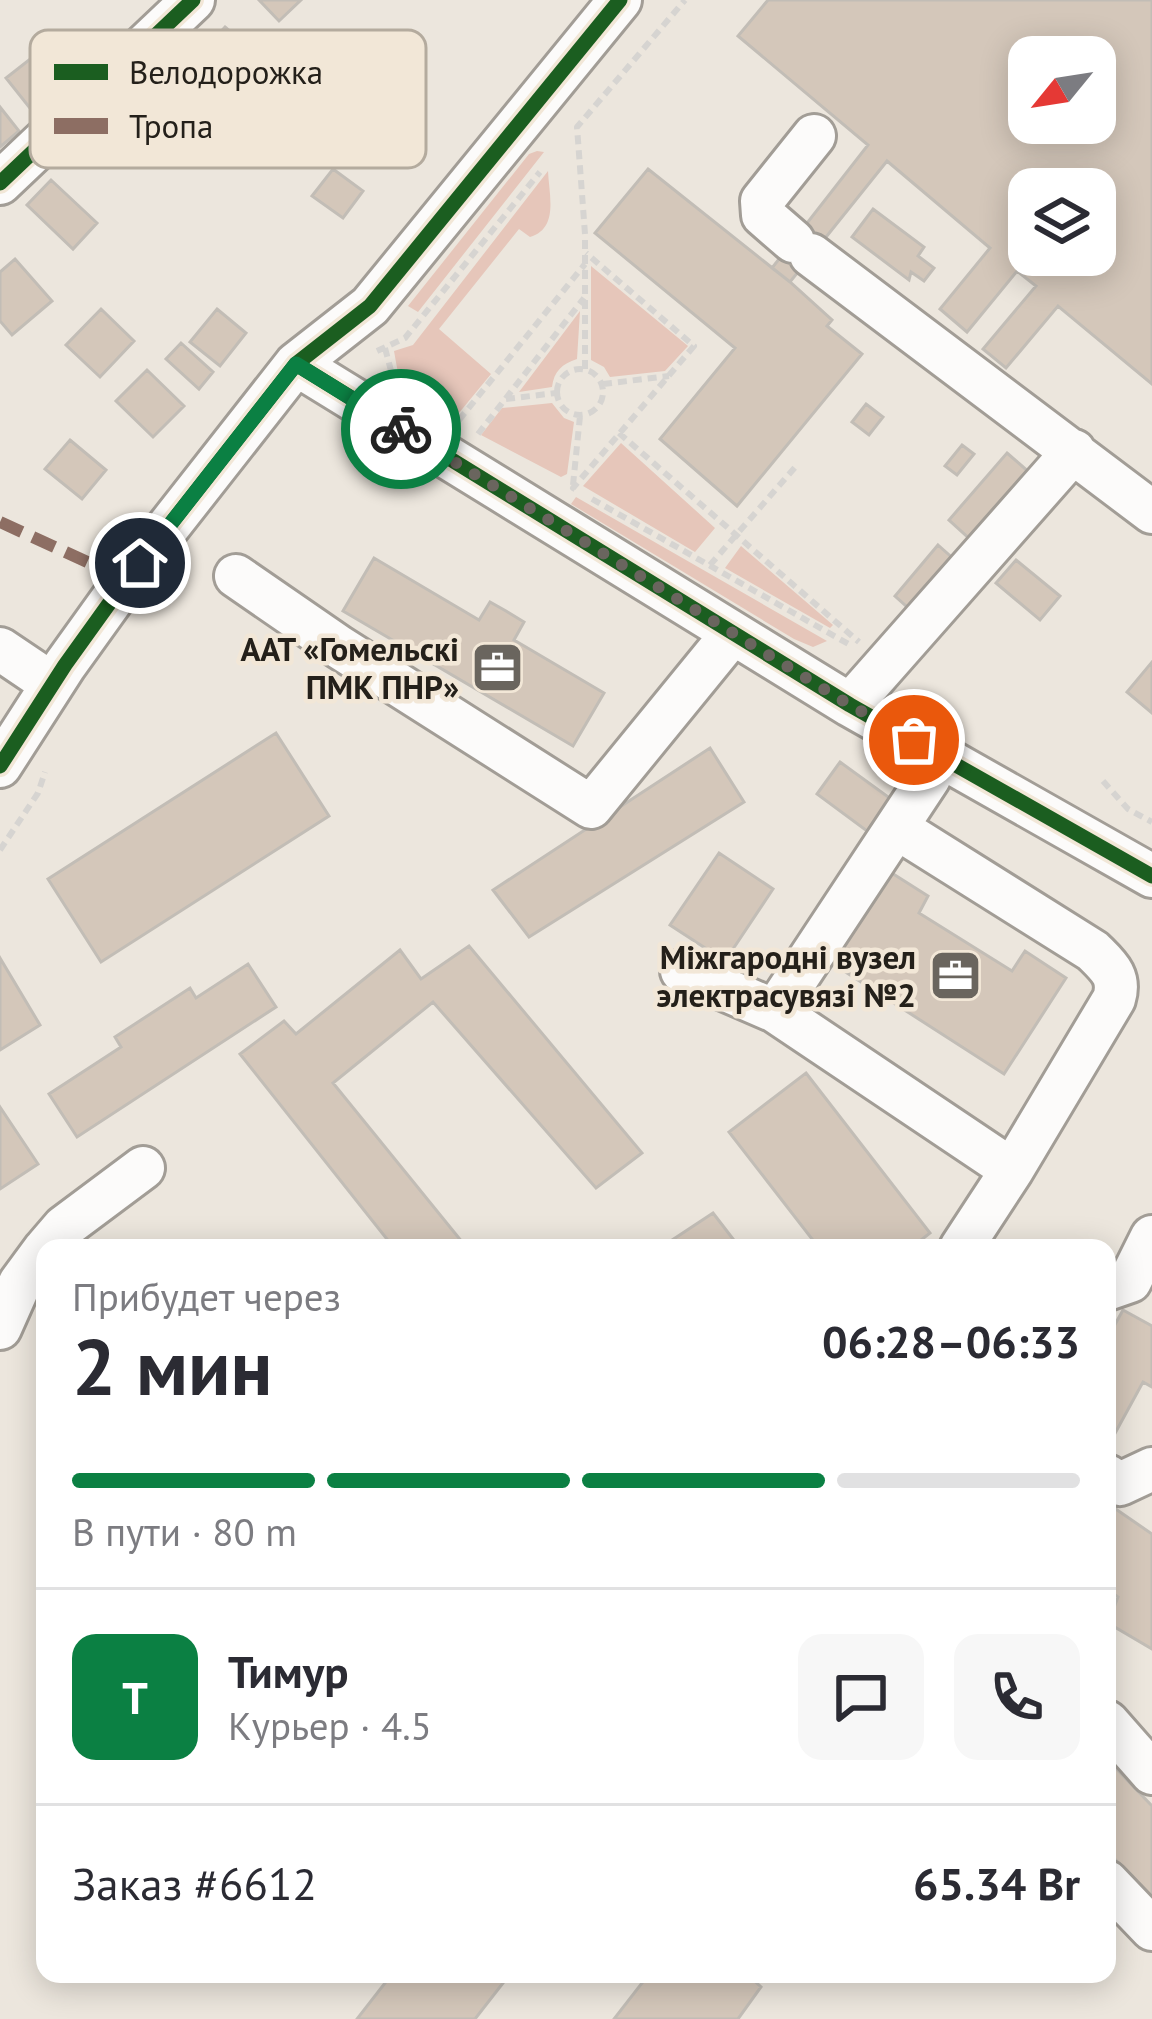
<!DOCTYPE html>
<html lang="ru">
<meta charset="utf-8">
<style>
:root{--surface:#fff;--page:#f7f7f7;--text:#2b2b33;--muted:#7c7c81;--line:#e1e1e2;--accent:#0b8043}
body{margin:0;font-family:"PT Sans",sans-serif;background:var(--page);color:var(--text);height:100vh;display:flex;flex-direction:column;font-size:45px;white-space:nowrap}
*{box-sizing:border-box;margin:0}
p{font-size:39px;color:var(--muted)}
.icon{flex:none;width:66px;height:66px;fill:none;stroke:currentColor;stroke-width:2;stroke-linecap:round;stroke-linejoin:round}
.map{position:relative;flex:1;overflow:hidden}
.sheet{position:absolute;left:36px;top:1239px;width:1080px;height:744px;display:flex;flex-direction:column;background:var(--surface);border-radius:24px;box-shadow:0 6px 30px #0003}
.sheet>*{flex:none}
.needle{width:78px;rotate:240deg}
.tools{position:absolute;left:1008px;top:36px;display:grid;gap:24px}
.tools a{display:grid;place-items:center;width:108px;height:108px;border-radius:24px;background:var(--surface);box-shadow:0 6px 30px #0003;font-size:60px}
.pin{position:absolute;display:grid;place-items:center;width:102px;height:102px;color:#fff;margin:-51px;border:6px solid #fff;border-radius:50%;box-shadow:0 3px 12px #0007}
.courier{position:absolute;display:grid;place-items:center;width:120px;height:120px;margin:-60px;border:9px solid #0b8043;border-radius:50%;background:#fff;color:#222;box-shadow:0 3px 15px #0007}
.head em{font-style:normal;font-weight:700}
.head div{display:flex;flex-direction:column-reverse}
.head{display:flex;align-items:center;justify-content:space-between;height:204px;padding:0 36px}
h1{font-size:78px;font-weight:700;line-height:90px}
.bar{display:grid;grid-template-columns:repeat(4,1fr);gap:18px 12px;align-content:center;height:144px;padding:0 36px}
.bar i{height:15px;border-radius:9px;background:var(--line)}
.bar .on{background:var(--accent)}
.bar p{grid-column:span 4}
.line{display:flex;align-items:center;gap:30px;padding:0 36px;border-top:3px solid var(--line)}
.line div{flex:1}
.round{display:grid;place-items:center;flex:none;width:126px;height:126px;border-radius:24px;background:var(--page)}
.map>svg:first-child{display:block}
</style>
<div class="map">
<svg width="1152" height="2019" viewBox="0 0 1152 2019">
<rect width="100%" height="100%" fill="#ece6dd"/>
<!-- green -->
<path fill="#e6c6ba" d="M537 151 544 152 418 312 408 306 529 154Z
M548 171C549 195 559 228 530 237L519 229 439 329 491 374 454 419 399 379 394 351 413 345Z
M591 266 688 346 665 371 610 377 604 367 591 360Z
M580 311 577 359C562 364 554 371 552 387L519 392Z
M552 403 564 418 574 422 567 474 561 477 481 435 502 408Z
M621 443 715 528 695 552 583 486Z
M576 497 827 641 813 647 794 639 571 504Z
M741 546 833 625 830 628 725 568Z"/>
<!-- building -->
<path fill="#d4c7ba" stroke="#c2bdb6" stroke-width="3" fill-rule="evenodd" d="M259 0H301L279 21Z
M768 0H1152V384L1058 306 1006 368 983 349 1036 286 1017 271 967 332 940 309 990 248 887 161 790 282 772 268 868 145 738 36ZM1029 57H1095V123H1029ZM1029 189H1095V255H1029Z
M225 27 256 54 242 69 212 41Z
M57 38 85 72 33 112 6 78Z
M0 107 19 131 0 147Z
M333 169 363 191 343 218 312 196Z
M648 169 790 282 832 320 827 326 862 354 737 506 660 439 735 348 595 233Z
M51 180 97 223 73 249 27 205Z
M873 209 924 247 918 256 934 268 924 281 911 272 909 280 852 237Z
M15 259 52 301 12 335 0 321V272Z
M101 309 134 341 100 377 66 345Z
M217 309 246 333 220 366 190 342Z
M181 343 213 372 199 389 166 359Z
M147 370 184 406 153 437 116 401Z
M866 404 883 417 869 435 852 422Z
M70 440 106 470 82 499 45 469Z
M962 445 974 454 957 475 945 466Z
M1007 453 1030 473 971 540 949 520Z
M938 545 957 562 914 613 895 596Z
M374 558 479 620 490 602 506 611 524 622 514 640 604 693 573 746 343 611Z
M1016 560 1060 596 1040 620 996 583Z
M1152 662V713L1127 692Z
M276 733 329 816 101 962 48 879Z
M710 748 744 802 529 937 493 890Z
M840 762 891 799 867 831 817 794Z
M719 853 773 889 725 961 670 925Z
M887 870 928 896 919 913 1012 971 1025 951 1066 978 1004 1074 830 962Z
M469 946 642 1153 596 1188 433 1002 333 1083 467 1248H394L240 1054 284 1021 296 1034 400 950 421 979Z
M0 958 40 1025 0 1050Z
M248 964 276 1007 77 1137 49 1094 121 1047 115 1037 190 988 196 998Z
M806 1073 930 1233 911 1248H819L729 1132Z
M0 1107 38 1164 0 1189Z
M713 1213 740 1248H660Z
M1123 1310 1152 1326V1387L1143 1382 1107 1448V1339Z
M1107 1503 1152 1534V1649L1108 1623 1118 1597 1107 1589Z
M1107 1759 1152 1806V1897L1107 1851Z
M392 1974H510L475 2019H357Z
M649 1974H747L761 1987 738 2019H614Z"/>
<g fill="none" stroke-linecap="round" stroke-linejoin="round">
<defs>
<path id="minor" d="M0 183 193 0
M793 241 763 215 762 201 814 136
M811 255 1152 512
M296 364 850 705 1152 876
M236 576 339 647 591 807 733 633
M0 649 52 684
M850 705 1074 451
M0 766 65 665 121 587 296 364 370 306 620 0
M929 778 775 1011 1012 1170 961 1248
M897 828 1093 951C1108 966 1121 976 1114 999L1012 1170
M682 971 775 1011
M46 1248 64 1227 143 1168
M1107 1289 1130 1281 1152 1237
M0 1328 20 1283 45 1249
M1107 1476 1120 1484 1152 1469
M1107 1722 1152 1773
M1107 1882 1152 1929"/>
</defs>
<!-- minor casing -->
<use href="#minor" stroke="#a29d96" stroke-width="48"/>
<!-- path -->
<path stroke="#d6d4d1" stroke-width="6" stroke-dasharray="9 6" stroke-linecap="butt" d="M385 348 394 382
M377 351 405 338 540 172
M557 392a23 23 0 1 1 46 0a23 23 0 1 1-46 0Z
M585 369V234L577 127 685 0
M603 384 669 376
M506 399 556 393
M459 420 585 264
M619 433 859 642
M478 434 584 298
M573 485 580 416
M575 489 573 488 694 346 586 253
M592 499 852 646
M710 565 797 465
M1103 781 1128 809 1152 822
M0 850 38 793 45 772"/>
<!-- minor -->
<use href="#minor" stroke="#fcfbfa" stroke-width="42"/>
<!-- quiet -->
<path stroke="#8d6e63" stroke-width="12" stroke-dasharray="24 12" stroke-linecap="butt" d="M0 522 96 566"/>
<defs>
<path id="cycleway" d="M0 183 193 0
M296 364 850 705 1152 876
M0 766 65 665 121 587 296 364 370 306 620 0"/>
</defs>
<!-- cycleway casing -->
<use href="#cycleway" stroke="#f2e7d7" stroke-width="22"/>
<!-- cycleway -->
<use href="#cycleway" stroke="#1b5e20" stroke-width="15"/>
</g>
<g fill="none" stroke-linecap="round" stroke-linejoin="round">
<!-- done -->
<path stroke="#6a655e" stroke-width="12" stroke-dasharray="0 21.6" d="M401 429 850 705 914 740"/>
<!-- route -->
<path stroke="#0b8043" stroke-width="15" d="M140 563 296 364 401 429"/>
</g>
<!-- icons -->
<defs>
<symbol id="office-square" viewBox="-11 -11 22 22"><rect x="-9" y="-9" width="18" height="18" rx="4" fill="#6a655e" stroke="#f2e7d7"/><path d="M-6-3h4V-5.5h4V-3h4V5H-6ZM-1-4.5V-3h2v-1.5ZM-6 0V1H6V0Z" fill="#fff"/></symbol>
</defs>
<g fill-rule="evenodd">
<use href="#office-square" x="468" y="638" width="59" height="59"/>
<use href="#office-square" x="926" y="946" width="59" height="59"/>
</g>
<g text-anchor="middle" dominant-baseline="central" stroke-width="9" stroke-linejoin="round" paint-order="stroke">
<!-- poi labels -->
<g font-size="33" font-weight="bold" fill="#24201a" stroke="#f2e7d7" text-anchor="end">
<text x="459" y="648">ААТ «Гомельскі<tspan x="459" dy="38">ПМК ПНР»</tspan></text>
<text x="916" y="956">Міжгародні вузел<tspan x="916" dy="38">электрасувязі №2</tspan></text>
</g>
</g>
<!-- legend -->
<rect x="30" y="30" width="396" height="138" rx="18" fill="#f2e7d7" stroke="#b4ab9e" stroke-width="3"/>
<rect x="54" y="64" width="54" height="16" fill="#1b5e20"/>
<rect x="54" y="118" width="54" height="16" fill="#8d6e63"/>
<g font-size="33" fill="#24201a">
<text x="129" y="84">Велодорожка</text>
<text x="129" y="138">Тропа</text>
</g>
</svg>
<div class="tools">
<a><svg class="needle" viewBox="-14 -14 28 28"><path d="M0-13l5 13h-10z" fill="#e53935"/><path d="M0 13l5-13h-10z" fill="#7c7c81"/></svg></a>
<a><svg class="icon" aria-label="layers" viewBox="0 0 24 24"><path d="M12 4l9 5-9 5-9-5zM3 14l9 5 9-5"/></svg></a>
</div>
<div class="pin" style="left:914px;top:740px;background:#ea580c"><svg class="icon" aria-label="bag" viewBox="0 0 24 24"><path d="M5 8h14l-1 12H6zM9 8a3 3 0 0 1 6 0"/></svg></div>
<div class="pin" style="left:140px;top:563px;background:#1f2937"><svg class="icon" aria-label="home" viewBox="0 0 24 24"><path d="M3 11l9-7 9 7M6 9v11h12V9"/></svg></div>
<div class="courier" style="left:401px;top:429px"><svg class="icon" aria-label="bike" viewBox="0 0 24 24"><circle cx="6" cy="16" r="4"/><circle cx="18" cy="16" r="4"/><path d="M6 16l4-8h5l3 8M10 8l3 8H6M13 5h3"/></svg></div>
<section class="sheet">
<div class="head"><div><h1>2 мин</h1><p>Прибудет через</p></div><em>06:28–06:33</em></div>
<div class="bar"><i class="on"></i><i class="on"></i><i class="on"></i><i></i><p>В пути · 80 m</p></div>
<div class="line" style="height:216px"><b class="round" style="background:var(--accent);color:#fff">Т</b><div><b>Тимур</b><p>Курьер · 4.5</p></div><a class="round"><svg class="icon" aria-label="chat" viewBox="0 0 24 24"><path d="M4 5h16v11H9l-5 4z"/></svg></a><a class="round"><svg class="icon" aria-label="phone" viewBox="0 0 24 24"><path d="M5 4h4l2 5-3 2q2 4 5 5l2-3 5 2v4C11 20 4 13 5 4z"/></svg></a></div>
<div class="line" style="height:156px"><div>Заказ #6612</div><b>65.34 Br</b></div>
</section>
</div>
